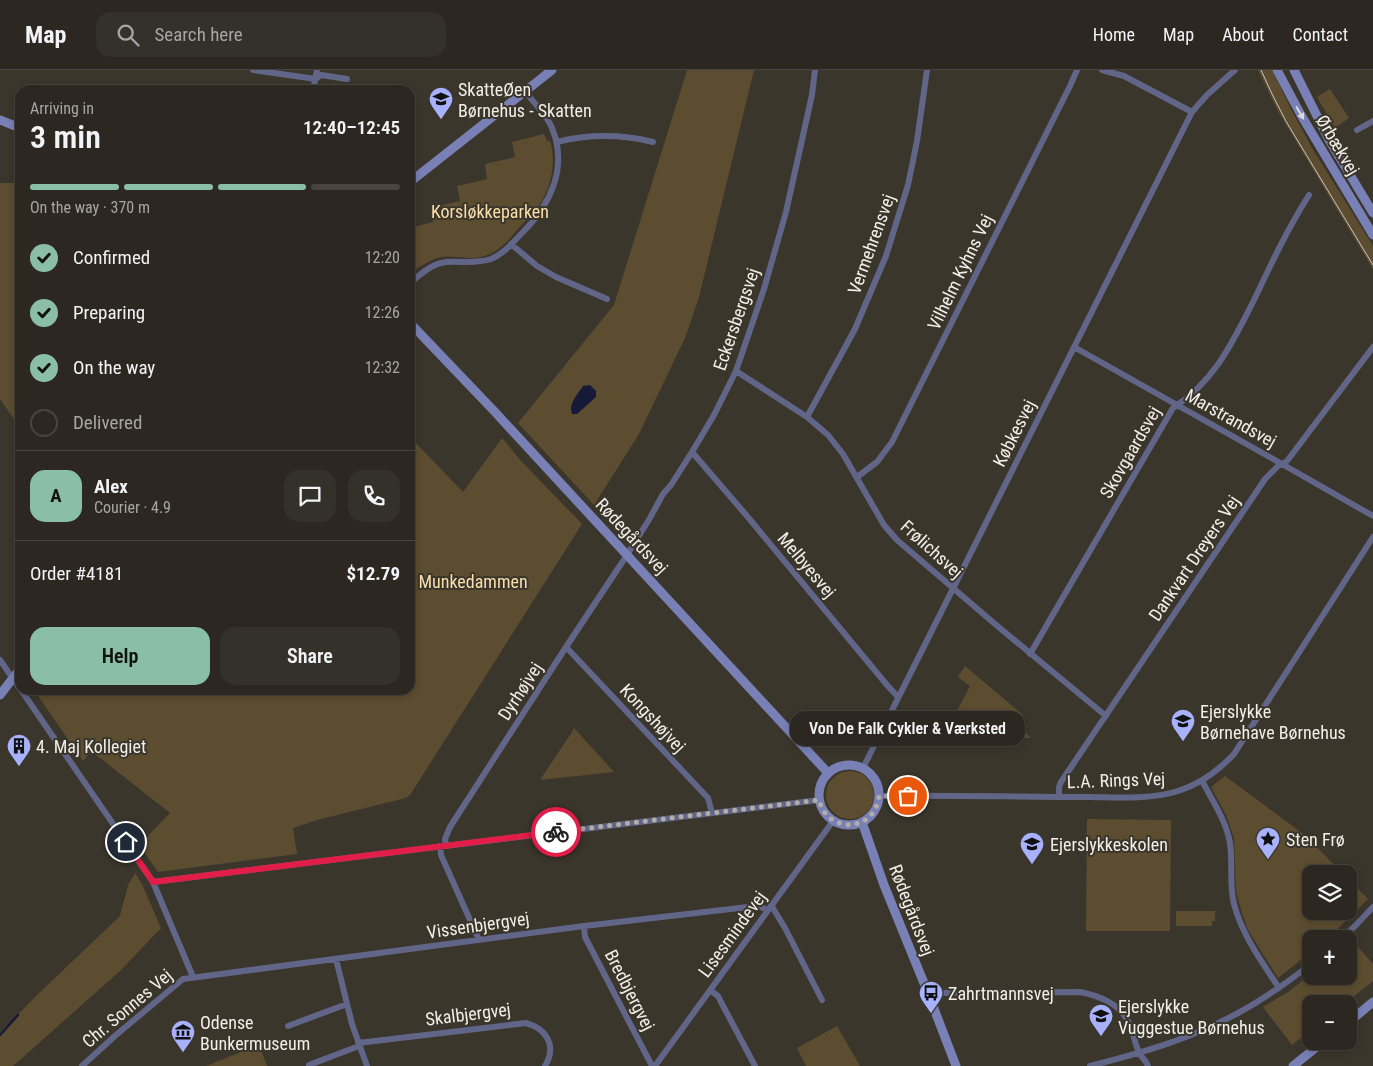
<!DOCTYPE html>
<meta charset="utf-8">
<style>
:root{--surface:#2c2821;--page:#34302a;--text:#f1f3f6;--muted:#a6a6a5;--line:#48443f;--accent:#8abfa5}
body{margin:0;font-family:"Roboto Condensed",sans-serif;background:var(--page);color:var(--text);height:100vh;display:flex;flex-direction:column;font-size:19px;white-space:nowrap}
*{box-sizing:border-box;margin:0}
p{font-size:16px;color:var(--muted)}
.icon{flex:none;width:28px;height:28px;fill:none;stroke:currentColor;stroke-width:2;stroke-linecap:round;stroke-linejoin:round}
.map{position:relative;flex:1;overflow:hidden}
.side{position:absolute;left:15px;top:15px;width:400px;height:610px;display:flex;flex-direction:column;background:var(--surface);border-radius:15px;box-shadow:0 2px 8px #0003,0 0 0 1px var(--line)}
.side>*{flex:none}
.buttons{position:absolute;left:1302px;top:795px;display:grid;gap:10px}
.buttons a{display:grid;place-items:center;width:55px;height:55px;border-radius:10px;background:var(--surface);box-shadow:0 2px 8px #0003,0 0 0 1px var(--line);font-size:25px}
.pin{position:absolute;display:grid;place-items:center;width:42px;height:42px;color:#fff;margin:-21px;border:2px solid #fff;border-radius:50%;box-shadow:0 1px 5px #0007}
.courier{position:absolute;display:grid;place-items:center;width:50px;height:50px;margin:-25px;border:4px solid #e11d48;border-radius:50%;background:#fff;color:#222;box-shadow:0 1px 6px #0007}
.bubble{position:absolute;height:35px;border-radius:15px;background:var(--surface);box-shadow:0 2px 8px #0003,0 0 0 1px var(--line);font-size:16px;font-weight:600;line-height:35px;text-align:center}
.summary em{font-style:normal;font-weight:600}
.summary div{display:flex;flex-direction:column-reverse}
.summary{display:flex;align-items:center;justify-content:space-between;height:85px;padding:0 15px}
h1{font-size:32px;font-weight:600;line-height:38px}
.bar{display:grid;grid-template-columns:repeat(4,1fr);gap:8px 5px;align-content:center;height:60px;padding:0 15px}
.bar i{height:6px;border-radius:4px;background:var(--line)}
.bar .selected{background:var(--accent)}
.bar p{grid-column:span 4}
.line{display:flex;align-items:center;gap:12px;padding:0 15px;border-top:1px solid var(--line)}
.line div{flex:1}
.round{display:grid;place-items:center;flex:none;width:52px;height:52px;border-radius:15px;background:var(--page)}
ol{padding:0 15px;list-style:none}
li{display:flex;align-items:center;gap:15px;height:55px}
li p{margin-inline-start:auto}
li .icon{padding:5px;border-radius:50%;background:var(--accent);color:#111;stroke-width:4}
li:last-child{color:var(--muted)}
li i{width:28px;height:28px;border:2px solid var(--line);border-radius:50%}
.button{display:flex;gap:10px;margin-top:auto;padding:10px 15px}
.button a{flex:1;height:58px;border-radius:15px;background:var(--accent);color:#111;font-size:20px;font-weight:600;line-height:58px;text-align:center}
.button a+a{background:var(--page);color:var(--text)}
header{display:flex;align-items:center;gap:30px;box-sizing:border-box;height:70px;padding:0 25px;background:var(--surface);border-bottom:1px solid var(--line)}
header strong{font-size:24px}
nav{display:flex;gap:28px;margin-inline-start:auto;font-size:18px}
.search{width:350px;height:45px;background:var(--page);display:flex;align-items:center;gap:12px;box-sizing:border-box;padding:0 18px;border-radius:15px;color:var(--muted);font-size:19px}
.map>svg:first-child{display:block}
</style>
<header>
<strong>Map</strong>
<div class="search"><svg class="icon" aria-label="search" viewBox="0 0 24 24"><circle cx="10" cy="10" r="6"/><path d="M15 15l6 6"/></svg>Search here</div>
<nav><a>Home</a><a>Map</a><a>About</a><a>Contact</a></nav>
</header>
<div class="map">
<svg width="1373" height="996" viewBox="0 0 1373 996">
<rect width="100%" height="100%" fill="#3b362c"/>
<!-- green -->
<path fill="#5c4d30" d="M687 0H754L699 227 685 268 639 364 594 435 518 353 614 235Z
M1258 0H1272L1293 43 1312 78 1373 176V199L1279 43Z
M1330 19 1349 48 1335 58 1317 27Z
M544 64 547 71H550C556 91 552 113 542 131 536 141 525 151 517 160 508 171 498 182 484 186 470 191 455 185 442 187 429 189 421 198 410 201V158L433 152 430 138 460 131 457 116 487 109 485 94 515 87 512 72Z
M0 113H20V358L0 329Z
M410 367 463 422 502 368 522 392 582 454 410 725 406 728 317 750 293 758 297 784 158 802 139 775 170 743 91 681 83 691 34 620H410Z
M965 596 1023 645 1017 654 1031 668H951L944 666 970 616 958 607Z
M574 658 614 702 540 710 572 662Z
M826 725a24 24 0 1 1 48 0a24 24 0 1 1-48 0Z
M1225 706 1306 766 1343 804H1311V841H1349V810L1368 829 1327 869H1311V882L1278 908 1248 860 1242 843 1236 821 1234 768 1226 745 1211 717Z
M1087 749 1171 750 1170 861H1086Z
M135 803 142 814 161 858 120 901 13 996H0V963L36 926 120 846 128 815Z
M1176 841H1215V851H1212V856H1176Z
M1353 871 1373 894V911L1344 934H1311V960L1292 975 1263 937 1288 922 1311 904V906H1349V875Z
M837 956 860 996H806L797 978Z
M259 975 267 996H206Z"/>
<!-- water -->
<path fill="#171939" d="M590 315 596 321V327L577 344H572C568 334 577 325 583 316Z"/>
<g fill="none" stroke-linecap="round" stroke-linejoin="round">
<!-- stream -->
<path stroke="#171939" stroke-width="2.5" d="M0 965 18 945"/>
<!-- street -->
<path stroke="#616689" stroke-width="6" d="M253 0 316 9 321 5 347 9
M1102 0 1124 6 1192 42
M313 20 317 0
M1357 60 1373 51
M557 72C589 64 620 64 653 72
M511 174 537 196 556 207 607 229
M410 213C421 204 431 194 446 192 461 191 477 194 491 189 504 184 514 171 523 162 551 134 568 97 552 58 548 47 533 32 525 21
M1074 277 1282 394 1373 446
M736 301 807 347 828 365 843 384 884 455 897 470 995 554 1106 646
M807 347 855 259 886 186 908 115 917 71 927 0
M692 382 747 446 887 615 898 627
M857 407 877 392 892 372 1070 16 1077 0
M566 577 708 728 712 743
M1030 584 1173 338C1215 311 1232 273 1254 230 1271 194 1288 158 1309 125
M0 590 20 619
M21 620 153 812 193 907
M863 698 1192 42 1207 25 1235 0
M1202 711C1213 731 1226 751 1230 773 1233 794 1229 814 1234 834 1242 865 1262 892 1279 918
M879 726C948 725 1018 727 1088 727 1116 727 1151 730 1178 721 1200 714 1219 700 1234 684L1373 467
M1059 727V717L1061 712 1265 409 1278 396 1287 391 1373 277
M440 776 441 785 479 870
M446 776 445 769 450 757 566 577 627 485 650 448 663 424 671 415 692 382 714 345 736 301 764 219 786 142 812 25 815 0
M153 812 819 730
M771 835 785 858 822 930
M584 856 585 867 652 996
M1341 869 1355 856 1373 837
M336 889 352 954 367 996
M710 920 718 926 721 932 755 996
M928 923 1080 922C1100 926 1119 933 1129 953 1133 962 1135 973 1139 983 1142 988 1146 990 1148 996
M288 956 347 934
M358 973 526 953C547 959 557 976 545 996
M309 995 359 976
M82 996 116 965 183 909 584 856 748 837H761L767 840
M655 996 833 751
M1090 996C1141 983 1191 969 1238 943 1264 929 1288 912 1311 894"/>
<!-- secondary -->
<path stroke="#7980b6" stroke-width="9" d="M1277 0 1301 45 1373 165
M1294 0 1329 70 1373 143
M0 50 20 58
M410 112 552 0
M410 253 495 342 828 703
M0 625 20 599
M819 725a30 30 0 1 1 60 0a30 30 0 1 1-60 0Z
M862 752 884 815 928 923 956 996
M1349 952 1373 932
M1293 996 1324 971"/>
<!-- tram -->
<path stroke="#c7c3bc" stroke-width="1" d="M1261 0 1273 26 1287 53 1373 195"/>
</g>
<!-- one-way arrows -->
<defs><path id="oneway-solid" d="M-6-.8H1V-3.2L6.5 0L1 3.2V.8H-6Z" transform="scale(1.25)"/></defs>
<use fill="#dad8de" href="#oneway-solid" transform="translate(1300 43) rotate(60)"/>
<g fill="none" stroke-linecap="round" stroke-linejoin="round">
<!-- done -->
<path stroke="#b2aea6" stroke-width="5" stroke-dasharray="0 9" d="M556 762 819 730C828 765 875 762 879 726H908"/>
<!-- route -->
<path stroke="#e11d48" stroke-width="6" d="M126 772 153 812 556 762"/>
</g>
<!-- icons -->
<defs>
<symbol id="school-pin" viewBox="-11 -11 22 30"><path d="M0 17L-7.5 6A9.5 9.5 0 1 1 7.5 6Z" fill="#a7b1fc" stroke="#3b362c"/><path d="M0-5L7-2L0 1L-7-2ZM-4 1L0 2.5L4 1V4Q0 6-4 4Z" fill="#111"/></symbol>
<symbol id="building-pin" viewBox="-11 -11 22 30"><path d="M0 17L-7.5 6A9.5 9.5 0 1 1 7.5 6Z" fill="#a7b1fc" stroke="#3b362c"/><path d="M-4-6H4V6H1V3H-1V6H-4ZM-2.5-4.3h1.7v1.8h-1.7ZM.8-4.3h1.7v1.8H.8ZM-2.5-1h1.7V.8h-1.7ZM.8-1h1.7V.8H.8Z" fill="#111"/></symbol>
<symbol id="sight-pin" viewBox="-11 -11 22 30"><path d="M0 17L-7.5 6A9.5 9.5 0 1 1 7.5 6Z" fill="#a7b1fc" stroke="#3b362c"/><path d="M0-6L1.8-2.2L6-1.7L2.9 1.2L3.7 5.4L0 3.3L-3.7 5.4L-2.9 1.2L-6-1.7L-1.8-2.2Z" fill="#111"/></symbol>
<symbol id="bus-pin" viewBox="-11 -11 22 30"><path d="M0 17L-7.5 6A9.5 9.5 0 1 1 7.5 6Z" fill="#a7b1fc" stroke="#3b362c"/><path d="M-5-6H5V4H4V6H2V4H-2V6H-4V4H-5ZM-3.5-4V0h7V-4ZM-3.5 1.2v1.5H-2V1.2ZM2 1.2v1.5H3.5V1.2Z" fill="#111"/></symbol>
<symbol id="museum-pin" viewBox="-11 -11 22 30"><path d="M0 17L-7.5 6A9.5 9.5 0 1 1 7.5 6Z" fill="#a7b1fc" stroke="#3b362c"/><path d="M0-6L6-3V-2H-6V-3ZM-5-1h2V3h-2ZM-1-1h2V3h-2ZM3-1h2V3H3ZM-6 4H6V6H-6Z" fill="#111"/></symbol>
</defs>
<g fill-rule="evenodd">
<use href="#school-pin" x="427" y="15" width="28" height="38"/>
<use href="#school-pin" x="1169" y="637" width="28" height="38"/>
<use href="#building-pin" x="5" y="662" width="28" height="38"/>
<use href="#sight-pin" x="1254" y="755" width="28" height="38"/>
<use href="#school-pin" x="1018" y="760" width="28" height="38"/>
<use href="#bus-pin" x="917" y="909" width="28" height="38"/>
<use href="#school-pin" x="1087" y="932" width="28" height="38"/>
<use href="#museum-pin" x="169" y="948" width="28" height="38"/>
</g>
<g text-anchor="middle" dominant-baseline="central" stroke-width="4" stroke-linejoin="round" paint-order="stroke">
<!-- poi labels -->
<g font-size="18" fill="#f2eee8" stroke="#3b362c" text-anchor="start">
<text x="458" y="19">SkatteØen<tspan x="458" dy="21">Børnehus - Skatten</tspan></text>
<text x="1200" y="641">Ejerslykke<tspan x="1200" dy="21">Børnehave Børnehus</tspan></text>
<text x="36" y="676">4. Maj Kollegiet</text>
<text x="1286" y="769">Sten Frø</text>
<text x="1050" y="774">Ejerslykkeskolen</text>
<text x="948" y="923">Zahrtmannsvej</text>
<text x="1118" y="936">Ejerslykke<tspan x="1118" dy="21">Vuggestue Børnehus</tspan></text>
<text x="200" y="952">Odense<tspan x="200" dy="21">Bunkermuseum</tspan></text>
</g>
<!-- street labels -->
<g font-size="18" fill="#f2eee8" stroke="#3b362c">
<text transform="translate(1338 75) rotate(59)">Ørbækvej</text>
<text transform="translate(871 174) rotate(-70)">Vermehrensvej</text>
<text transform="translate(960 202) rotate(-64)">Vilhelm Kyhns Vej</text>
<text transform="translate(736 249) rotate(-71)">Eckersbergsvej</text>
<text transform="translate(1231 348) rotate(29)">Marstrandsvej</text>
<text transform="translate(1014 363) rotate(-63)">Købkesvej</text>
<text transform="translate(1130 382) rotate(-60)">Skovgaardsvej</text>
<text transform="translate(632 466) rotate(47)">Rødegårdsvej</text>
<text transform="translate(932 479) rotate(42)">Frølichsvej</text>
<text transform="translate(1194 488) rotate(-56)">Dankvart Dreyers Vej</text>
<text transform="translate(807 495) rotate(50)">Melbyesvej</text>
<text transform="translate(520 621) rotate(-57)">Dyrhøjvej</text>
<text transform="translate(653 648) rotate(47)">Kongshøjvej</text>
<text transform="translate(1116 710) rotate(-2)">L.A. Rings Vej</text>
<text transform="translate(912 840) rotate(69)">Rødegårdsvej</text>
<text transform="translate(478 855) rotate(-8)">Vissenbjergvej</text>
<text transform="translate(732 864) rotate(-54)">Lisesmindevej</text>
<text transform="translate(630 920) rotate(63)">Bredbjergvej</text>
<text transform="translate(127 938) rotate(-40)">Chr. Sonnes Vej</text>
<text transform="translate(468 944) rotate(-7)">Skalbjergvej</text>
</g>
<!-- park labels -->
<g font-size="18" fill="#fadfab" stroke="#3b362c">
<text x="490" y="141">Korsløkkeparken</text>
<text x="473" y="511">Munkedammen</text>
</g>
</g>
</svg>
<div class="buttons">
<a><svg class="icon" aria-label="layers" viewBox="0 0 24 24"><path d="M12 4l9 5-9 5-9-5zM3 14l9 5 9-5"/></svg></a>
<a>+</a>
<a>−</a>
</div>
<div class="pin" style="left:908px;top:726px;background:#ea580c"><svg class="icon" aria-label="bag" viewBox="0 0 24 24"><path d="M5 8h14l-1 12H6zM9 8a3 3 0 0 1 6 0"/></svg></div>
<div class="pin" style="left:126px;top:772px;background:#1f2937"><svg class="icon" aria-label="home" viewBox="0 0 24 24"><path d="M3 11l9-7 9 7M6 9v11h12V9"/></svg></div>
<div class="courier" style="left:556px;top:762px"><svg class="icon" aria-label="bike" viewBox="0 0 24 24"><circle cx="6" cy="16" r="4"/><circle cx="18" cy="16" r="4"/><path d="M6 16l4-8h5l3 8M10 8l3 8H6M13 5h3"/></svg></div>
<div class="bubble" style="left:790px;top:641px;width:235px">Von De Falk Cykler &amp; Værksted</div>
<section class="side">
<div class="summary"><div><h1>3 min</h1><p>Arriving in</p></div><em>12:40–12:45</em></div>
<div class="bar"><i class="selected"></i><i class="selected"></i><i class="selected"></i><i></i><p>On the way · 370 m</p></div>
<ol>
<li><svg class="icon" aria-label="check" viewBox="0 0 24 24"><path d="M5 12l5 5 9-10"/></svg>Confirmed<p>12:20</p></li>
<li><svg class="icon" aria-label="check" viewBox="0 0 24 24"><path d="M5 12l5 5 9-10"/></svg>Preparing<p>12:26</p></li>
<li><svg class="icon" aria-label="check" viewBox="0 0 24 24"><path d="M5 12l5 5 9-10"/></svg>On the way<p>12:32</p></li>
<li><i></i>Delivered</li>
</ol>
<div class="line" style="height:90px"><b class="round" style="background:var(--accent);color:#111">A</b><div><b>Alex</b><p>Courier · 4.9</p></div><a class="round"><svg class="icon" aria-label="chat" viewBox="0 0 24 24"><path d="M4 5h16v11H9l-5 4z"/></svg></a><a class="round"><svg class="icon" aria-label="phone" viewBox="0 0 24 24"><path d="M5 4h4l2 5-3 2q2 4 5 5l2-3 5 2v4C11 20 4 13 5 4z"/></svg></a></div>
<div class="line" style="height:65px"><div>Order #4181</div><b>$12.79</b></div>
<div class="button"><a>Help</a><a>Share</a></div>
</section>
</div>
